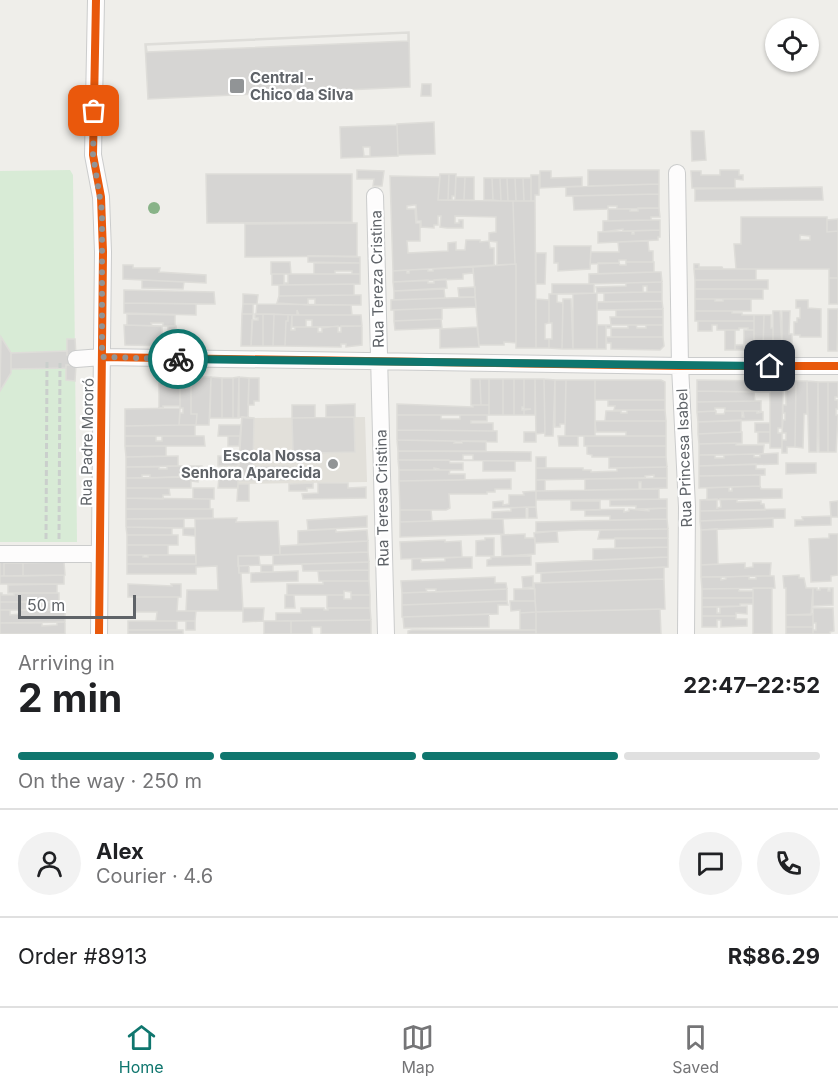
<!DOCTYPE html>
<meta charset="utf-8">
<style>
:root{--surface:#fff;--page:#f2f2f2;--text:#202124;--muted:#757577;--line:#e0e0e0;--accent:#0f766e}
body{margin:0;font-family:Inter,sans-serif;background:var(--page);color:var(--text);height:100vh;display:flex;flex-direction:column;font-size:22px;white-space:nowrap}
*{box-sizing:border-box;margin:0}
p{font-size:20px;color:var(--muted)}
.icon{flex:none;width:33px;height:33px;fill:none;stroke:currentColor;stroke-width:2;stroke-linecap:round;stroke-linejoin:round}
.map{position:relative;height:634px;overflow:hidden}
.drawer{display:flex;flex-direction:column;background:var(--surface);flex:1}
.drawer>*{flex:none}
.buttons{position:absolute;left:765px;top:18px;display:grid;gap:12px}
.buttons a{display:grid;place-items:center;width:54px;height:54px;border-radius:50%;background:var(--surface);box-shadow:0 2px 4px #0004;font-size:30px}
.scale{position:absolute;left:18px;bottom:15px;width:118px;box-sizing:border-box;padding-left:6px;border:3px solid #5f6368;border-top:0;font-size:16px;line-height:21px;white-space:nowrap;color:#5f6368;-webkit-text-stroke:4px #fff;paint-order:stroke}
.pin{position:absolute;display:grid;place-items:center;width:51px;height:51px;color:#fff;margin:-26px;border-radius:12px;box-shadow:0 3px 9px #0006}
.courier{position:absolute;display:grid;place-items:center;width:60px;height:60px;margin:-30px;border:4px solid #0f766e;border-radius:50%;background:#fff;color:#222;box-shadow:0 2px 8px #0007}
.head em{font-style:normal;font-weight:700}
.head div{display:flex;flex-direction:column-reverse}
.head{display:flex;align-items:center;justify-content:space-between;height:102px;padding:0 18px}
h1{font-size:39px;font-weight:700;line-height:45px}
.bar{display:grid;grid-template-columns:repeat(4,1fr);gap:9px 6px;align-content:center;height:72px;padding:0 18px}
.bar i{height:8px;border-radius:4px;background:var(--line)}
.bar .selected{background:var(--accent)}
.bar p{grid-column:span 4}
.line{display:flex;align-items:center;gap:15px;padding:0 18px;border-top:2px solid var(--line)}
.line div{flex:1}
.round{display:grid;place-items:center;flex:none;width:63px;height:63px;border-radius:32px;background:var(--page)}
.dock{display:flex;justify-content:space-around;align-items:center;height:84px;border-top:2px solid var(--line);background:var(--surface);font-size:16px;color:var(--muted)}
.dock a{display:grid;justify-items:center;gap:3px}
.dock .selected{color:var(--accent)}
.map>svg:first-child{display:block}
</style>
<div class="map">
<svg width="838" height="634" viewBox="0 0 838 634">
<rect width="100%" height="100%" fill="#efeeea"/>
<!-- education -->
<path fill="#e2e0da" d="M365 417 367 482 237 484 241 418Z"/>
<!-- green -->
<path fill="#d8ebd6" d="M70 170 73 175 77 542H0V171Z"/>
<!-- building -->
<path fill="#d6d5d3" stroke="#deddd9" stroke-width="1.5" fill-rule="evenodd" d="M409 32 410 87 148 99 145 44ZM408 33V41L147 52 146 45Z
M422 84H431V96H421Z
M434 122 435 154 398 155 397 124Z
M397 125 398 156 341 158 340 127ZM363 147H370V156H364Z
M691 131H704L706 160 692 161Z
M357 170 384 171 382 186H373L374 179H357Z
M588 170H659V184L588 186Z
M720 170H739V175H743V180L735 179V188H692L691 171H701V175H720Z
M540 171H551V178L582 177V186L540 188Z
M206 174H352V222L207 223Z
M440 174H449L448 200H438Z
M449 174H456L455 196H452V200H448Z
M531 175H539V195H535V201H531Z
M390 176 440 177 438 200 513 201 515 264 497 265V242L489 241V233L496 232V217L455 216V223H459V220H463V228H447L440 227 441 216H438V225H434V228L421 227V221H417L416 205H414L407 206V209H415L416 223H420V241H407L408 253 448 251V243L456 242V250H465L466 240H480V242L489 241 490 248H494V265L393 271Z
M456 177H465L464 200H455Z
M465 177H474V200H464Z
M484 178H492L493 200H484Z
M492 178H500L501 201 493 200Z
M500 178H507L508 201H501Z
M507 178H515L516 201H508Z
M515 178H523L524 201H516Z
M523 178H531V201H524Z
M659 184V194L566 196V187Z
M822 187 823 200 695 201V189Z
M659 194V208L617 209V206H608V209L574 210 573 196Z
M513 201H535L536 348H516V264H515Z
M638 208H659L660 217H651V220L608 221V209H630V211H638Z
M741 217H827V232L838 231V278H829V269H736L734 244H741ZM800 235 810 236V240H800Z
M838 219V231L827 232V220Z
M651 220H660V230L623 231V229L603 232V221Z
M357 223V256L245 257V224Z
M660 230V237H658V240L598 243V232L632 231V234H634V231Z
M648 241 649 251H653V262H626V260H619V263L590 264 591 252H619L618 242Z
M554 246H591L590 269 558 271V263H554Z
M536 253H546L545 284H536Z
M308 256 360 257V263L308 262Z
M271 262H290L291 274H271Z
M626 262H654V272L598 274V263H619L620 265H626Z
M314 263H360V274H352V271H335V274H314Z
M516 264V343L504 342V345H479L473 267Z
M694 264H699V267H722L723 269H694Z
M123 265H133V268H160L159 272 206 275V283L123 279Z
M473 267V273L463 274V279L393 282V271L407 270V273H409V270L428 269V271H433V269Z
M694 269H756V280H695Z
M654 272H661L662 282 589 284V274Z
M272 274H284V285H272Z
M288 274H360V284L285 285V283H288Z
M829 278H838V304H829Z
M446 279 447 288 394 291 393 282 428 280V283H434V280Z
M142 280 184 282 183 289 142 288Z
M695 280H768V289H695Z
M662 282V292H647V286H643V292L597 293 596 287 626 286V283Z
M354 284V295L279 296V285Z
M552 284H594V293L552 294Z
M475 287V297H459L458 288Z
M444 289 445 298 394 300V291Z
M695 289H763V299H695Z
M124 290 214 292 215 304 124 303Z
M647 292H662V301L604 302V293Z
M597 293V349H573V294Z
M243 294 258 295 257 304H243Z
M549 294H557V302L563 303 562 349 549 348V339H552V323H549Z
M354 295H361V305H315V299H308V305L277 303 279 296Z
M475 297 476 307 391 310V300Z
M536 299 549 300V323L545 324V339H549V348H536Z
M563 299H571L573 349H562Z
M695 299H715V301H723V299H751V311H695Z
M796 300H808V308L821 309V337H800V335H794V322H797V318H800V308H796Z
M662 301 663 309 597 310V302Z
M124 303 196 304V315L124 313Z
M243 304H253V314H242Z
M257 304 351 305 352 315H299L297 310V315L256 314Z
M442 308V319L394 321V310Z
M663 309V317H616V310Z
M828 309H838L837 351H828Z
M695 311H732V313H742V315H754V321H695Z
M773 311H780L782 351H773Z
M782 311H790L789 334H792V351H782Z
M127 314 175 315V326H163V323H151L152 326 127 325Z
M242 314H253L251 346H241Z
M255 314H263V346H251L252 320H258V318H255Z
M263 314H274L273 346H263Z
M274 314 288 315V321H286L285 346H273Z
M288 315H292L291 330H295V327H318V332H322V328L338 326V332H341V326H362V345L346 347V344H341V347L285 346 286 321H288Z
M292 315H361L362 326 312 327V320H306V327H292Z
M754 315H764L763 350 754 351Z
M764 315H771V328H773V351L763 350Z
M610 317H663V325H611Z
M441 319 442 328 395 330 394 321Z
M698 321H754V330H748V328H739V330H717V325H712V331H698Z
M124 325 162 326V339L171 337V333H168V326H176L177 346 125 345Z
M597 325H606V349H597Z
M606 325H611V328H628V325H636L637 328H646V325H663V337H611V328H606Z
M477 327 479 347 440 348V329Z
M725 330H735V350H725Z
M744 330H754V351L744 350Z
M1 337 11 353V373L0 391Z
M606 337H663L664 346 660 350 611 349V343H607Z
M67 339H75L76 355H67Z
M735 345H744V350H735Z
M67 351V355H76V365H66V368L11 369V353Z
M66 365H76L75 381 66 380Z
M159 377H180V406H163V408H159Z
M180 377H191V414H197L196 425H179L180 413H183V408H180Z
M191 377H211L209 425H196L197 414H191Z
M211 377 222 378V418H210Z
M239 377 249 378 248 418 238 417Z
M239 377V418H233V378Z
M222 378H233V418H222Z
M249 378H259V401H254V405H248Z
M471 379H480L481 405H471Z
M480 379H489V405H481Z
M489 379H503V415H489Z
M503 379H514V415H503Z
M514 379H524V407H522V410H524V415H514Z
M524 379H535V415H524V410L531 409H524Z
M535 379H544L545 433 536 434Z
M544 379 555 380 553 436H545Z
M555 380H566L565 424H560V427H555Z
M566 380H595V436H565Z
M595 380H661L665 382V400H595Z
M697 380 770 381V392L697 391Z
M783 381H796L795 447H787V453H782V440H786V433H782L783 420H785V413H783V405H786V390L783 389Z
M796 381H807V414H804L803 448 795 447Z
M807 381 818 382 817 452H809Z
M818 382H828V452H819Z
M828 382H838V397H835V400H838V409H836V415H838L836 452H828Z
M770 388 783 389 782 428H778V433H782V448H770Z
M697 391 754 392 755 401 697 402Z
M608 400H665V410H614L615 406H608Z
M755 401H761V411H725V408H715V411L697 412V402Z
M355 404V417H326V405Z
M397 404 473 407V405H489V415H397Z
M292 405H315V418H292Z
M180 408 179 425 125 426V409Z
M627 410H665L666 421H605L606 411H621V413H627Z
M716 411V414H724L725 411H742V417H744L743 411H757V413L763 412V420L698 422 697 412Z
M397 415H441V419H460V415H487V421H471V423H493V431L397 430Z
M242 417 254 418 253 467 288 466V480L238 481Z
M354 417 355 452 314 453V451H293L292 418Z
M741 420V432L698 434V422Z
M595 421H666V436H626V432H596Z
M755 423H770V432H755Z
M179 425H195V436H125V426Z
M219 425H241L240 436H218Z
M397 430 497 431V442L397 440Z
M524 432H536V442H524Z
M742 432V443L699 444 698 434Z
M758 432H770V443H758Z
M125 436H156V441H162V436H204L205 446H125Z
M228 436H240L239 446H228Z
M558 436H578V446H559Z
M584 436H666V446H584Z
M397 440 455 441 454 443H462V441H486V451H398Z
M736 443V445H764L763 454 699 455V444Z
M125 446H166V456L126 457Z
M587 446H666V457H592V455L587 454Z
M398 451 531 452V461L398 460ZM463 455H473V460H463Z
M778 453V464L699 466V455H715V458H724V455L754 454V457H760V454Z
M178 456V466L126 467V457Z
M218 456H239L238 466H218Z
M536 457H546V468H536Z
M609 457H666L667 467 609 468Z
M398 460H449L450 463H463V470H439V469L434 468V470H399Z
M483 461H515V471H483Z
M786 463H816V473L786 474Z
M756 464V469H765V475L699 476V466Z
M167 466H202L203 474H179V477L150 478V475H142V478H126V467H159V469H167Z
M667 467V478H654V475L645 476V478L536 480V468H583V470H591V472L617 471V468Z
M399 470H450L449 474H465V480L399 481Z
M760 475V486L699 488V476Z
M198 477V482L191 481V488H126V478Z
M219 477H238V488H218Z
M667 478V488L641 489V482H639V489L585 490V479Z
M511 479V489H495V492H487V494H449L450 508 446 510H400L399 481Z
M536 480H545V491H536Z
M313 483V488H307V491H289V484Z
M318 483H348V488L366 487V498L303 499 302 494 318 493Z
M238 484H249V501H237Z
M760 486 761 489H782V498L707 500V488L729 487V491H732V487Z
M126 488H169L170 495H163V499L126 498Z
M193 488H214V499H193Z
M659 489V499L536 500V491Z
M536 491V507L493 508V502L503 501V505L509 504V495H524L523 492Z
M126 498 210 499V509H126Z
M667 499V508L636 509V506H610V500Z
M717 499V508L721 507 720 499H737V502L761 501V504H764L765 510 700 511V500Z
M571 501H600V510H571Z
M838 501V517H831L830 502Z
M526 507V518L492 519V512L511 511V508Z
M528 507H536L537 518H528Z
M667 508V519L610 520V516H585V510L624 509V512L629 511V509L649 511V509Z
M126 509H213V518L126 519Z
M785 509V518L700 521V511Z
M400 510H431L432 521 400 522Z
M367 516V527L308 530 307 520Z
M831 516V525L795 526V520H803L802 517Z
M237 518 236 522 278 521 280 555 238 556 239 573H241L243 611H186L187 590H218L217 566 196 567V574H127V564H196L195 519Z
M773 518V527L701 530 700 521Z
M126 519H184V528L126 527Z
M492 519H503L504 534 400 537V522Z
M667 519 668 529 579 530 536 532V522Z
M126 527 172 528V535H127Z
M183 528H195V536L183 535Z
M336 529V532L367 530 368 541 298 544V531Z
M668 529V538L598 539 600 530Z
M717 529 718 564 701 565V530Z
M557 531 558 542 535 543 534 533Z
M525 534V538H535V554L502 556 501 535Z
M829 534H838V575L831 576V581L811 582 809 539 829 538Z
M127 535H178V545H127Z
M485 538H494V556H476V541L485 540Z
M615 538H668V547L615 548Z
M445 540V542L461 541 462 557 401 559 400 542Z
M368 541V552L280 555V546Z
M127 545H168V555H127Z
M668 547V557L593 560V549Z
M368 552 369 562 273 565V555Z
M127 555H143V557H148V555H196V564H127Z
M238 556H259L260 565 238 566Z
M531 556V565L487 566V560L491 559V557Z
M462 557H472V568L412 570V559H421V562L445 561V558Z
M668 557V567L536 573V563Z
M0 562H4V576H0Z
M64 562 65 575 23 576V563Z
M369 562V570L303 571 302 564Z
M4 563H23V576H4Z
M745 563V568L753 567V563H771L770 576 701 577V565Z
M261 565H273V572H261Z
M239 566H249V573H239Z
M664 567V579L541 583V573Z
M369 570V581H319L318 571Z
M298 571V581L251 582V573Z
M64 575V584H0V576Z
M799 575V578H804L806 588H813L811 615H786V588H784L783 576Z
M533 576V587L523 588 522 577Z
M749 576V579H756V576H774L775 588 702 589 701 577H721V580L726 579V577Z
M495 577V583H506L507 589 436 592V589H426L427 592 402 593 401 581Z
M664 579 665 609 536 612 534 583Z
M323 581H369L370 595H351V592L344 591V595H287V584H323Z
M57 584V593H8V585Z
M128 584 172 586 171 584H181V597H128Z
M753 588H772V634H753Z
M813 588H817V590H820V588H828V591H830V588H833V605L813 606Z
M507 589V601L402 605V593Z
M514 589H535V601H514Z
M702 589H739V591H753V598H702Z
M0 593H2V595H14V593H59V602H0Z
M285 595H294L295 608H285Z
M327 595H344V599H351V595H370V608H327Z
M134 597H178L177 611H196L195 621H156L157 612H134Z
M702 598H753V604H740V606L702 607Z
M507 601 508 605H498V614L402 617V605Z
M510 601H535L536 612 520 613V610L511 611Z
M0 602H64L65 610H0Z
M747 606V614L736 613V616H702V607H717V613H720V607Z
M243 608H264L263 621 243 622Z
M301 608H324V610H328V608H370L371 620 276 621V613H301Z
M813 608H833L834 631 830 632V634H813V630H816V623H813Z
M660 609 661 634H536V612Z
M0 610H10V615L20 614V610H65V622L0 623Z
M536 612V630H520V613Z
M489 614V627L404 628 403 617Z
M813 614V627H786V615Z
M702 616H736V619H747V626L721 627V620H717V627H702Z
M371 620V634H321V627H312V634H291V621Z
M128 621H177V630H128Z
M186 621H195V630H186Z
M264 621H291V634H264Z
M57 622H65V634H0V623H42V626L57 625Z
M786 627H813V634H786Z
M128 630H183V634H128Z
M412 630H536V634H408V631Z"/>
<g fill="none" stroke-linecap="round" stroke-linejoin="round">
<defs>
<path id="minor" d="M96 0 93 155 101 197 103 252 99 634
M677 173 680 366 687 507 686 634
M375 196 386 634
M76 359 102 357 680 366H838
M0 554H99"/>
</defs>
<!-- minor casing -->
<use href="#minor" stroke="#cbcccc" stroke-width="18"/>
<!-- path -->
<path stroke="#cacfcc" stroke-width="3" stroke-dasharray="6 3" stroke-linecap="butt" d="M46 539 47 362
M59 539 60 363"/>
<!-- minor -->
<use href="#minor" stroke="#fdfcfc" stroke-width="16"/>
<defs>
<path id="cycleway" d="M96 0 93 155 101 197 103 252 99 634
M102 357 680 366H838"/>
</defs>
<!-- cycleway casing -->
<use href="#cycleway" stroke="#fff" stroke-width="11"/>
<!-- cycleway -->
<use href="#cycleway" stroke="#e8590c" stroke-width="8"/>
</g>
<!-- trees -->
<circle fill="#88b388" cx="154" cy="208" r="6"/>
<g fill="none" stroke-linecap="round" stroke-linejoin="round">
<!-- done -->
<path stroke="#919496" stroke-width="6" stroke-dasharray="0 10.8" d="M94 111 93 155 102 211V357L178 359"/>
<!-- route -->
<path stroke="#0f766e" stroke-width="8" d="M178 359 770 366"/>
</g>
<!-- markers -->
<g fill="#919496" stroke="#fff" stroke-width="2">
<rect x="229" y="78" width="16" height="16" rx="3"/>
<circle cx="333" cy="464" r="6"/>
</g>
<g text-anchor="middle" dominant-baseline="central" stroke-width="4.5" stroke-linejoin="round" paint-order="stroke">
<!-- poi labels -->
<g font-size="15" font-weight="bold" fill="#5f6368" stroke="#fff" text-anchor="start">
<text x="250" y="77">Central -<tspan x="250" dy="17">Chico da Silva</tspan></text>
<text x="321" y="455" text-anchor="end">Escola Nossa<tspan x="321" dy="17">Senhora Aparecida</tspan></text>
</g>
<!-- street labels -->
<g font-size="15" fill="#5f6368" stroke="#fff">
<text transform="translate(377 279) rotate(-91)">Rua Tereza Cristina</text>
<text transform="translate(87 442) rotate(-89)">Rua Padre Mororó</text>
<text transform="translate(684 458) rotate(-92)">Rua Princesa Isabel</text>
<text transform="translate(382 498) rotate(-91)">Rua Teresa Cristina</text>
</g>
</g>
</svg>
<div class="buttons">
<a><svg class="icon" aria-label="locate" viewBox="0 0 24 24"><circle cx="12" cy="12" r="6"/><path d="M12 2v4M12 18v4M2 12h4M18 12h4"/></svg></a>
</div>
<div class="scale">50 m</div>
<div class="pin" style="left:94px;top:111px;background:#ea580c"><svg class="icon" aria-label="bag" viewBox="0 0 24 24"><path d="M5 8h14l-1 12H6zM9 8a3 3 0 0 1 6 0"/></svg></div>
<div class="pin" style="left:770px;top:366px;background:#1f2937"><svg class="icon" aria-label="home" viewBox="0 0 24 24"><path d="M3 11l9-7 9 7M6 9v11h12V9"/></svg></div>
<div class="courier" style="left:178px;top:359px"><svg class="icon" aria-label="bike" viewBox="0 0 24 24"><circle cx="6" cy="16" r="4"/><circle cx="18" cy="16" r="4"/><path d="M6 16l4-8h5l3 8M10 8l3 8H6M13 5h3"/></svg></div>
</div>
<section class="drawer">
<div class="head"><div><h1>2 min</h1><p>Arriving in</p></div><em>22:47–22:52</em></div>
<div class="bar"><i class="selected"></i><i class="selected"></i><i class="selected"></i><i></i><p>On the way · 250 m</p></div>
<div class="line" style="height:108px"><a class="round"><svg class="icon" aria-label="person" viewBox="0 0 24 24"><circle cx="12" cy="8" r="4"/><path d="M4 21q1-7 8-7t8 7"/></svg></a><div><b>Alex</b><p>Courier · 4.6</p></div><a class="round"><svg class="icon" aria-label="chat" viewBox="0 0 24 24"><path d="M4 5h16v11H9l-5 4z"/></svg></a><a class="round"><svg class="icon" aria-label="phone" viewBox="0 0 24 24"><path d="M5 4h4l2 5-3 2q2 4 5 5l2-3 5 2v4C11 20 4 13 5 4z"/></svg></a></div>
<div class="line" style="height:78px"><div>Order #8913</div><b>R$86.29</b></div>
</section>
<nav class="dock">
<a class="selected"><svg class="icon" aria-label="home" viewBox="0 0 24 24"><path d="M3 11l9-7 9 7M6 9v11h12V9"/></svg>Home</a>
<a><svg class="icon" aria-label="map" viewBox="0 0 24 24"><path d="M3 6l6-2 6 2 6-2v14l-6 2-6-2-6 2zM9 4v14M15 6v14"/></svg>Map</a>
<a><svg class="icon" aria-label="saved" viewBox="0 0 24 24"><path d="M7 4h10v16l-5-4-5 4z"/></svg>Saved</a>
</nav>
